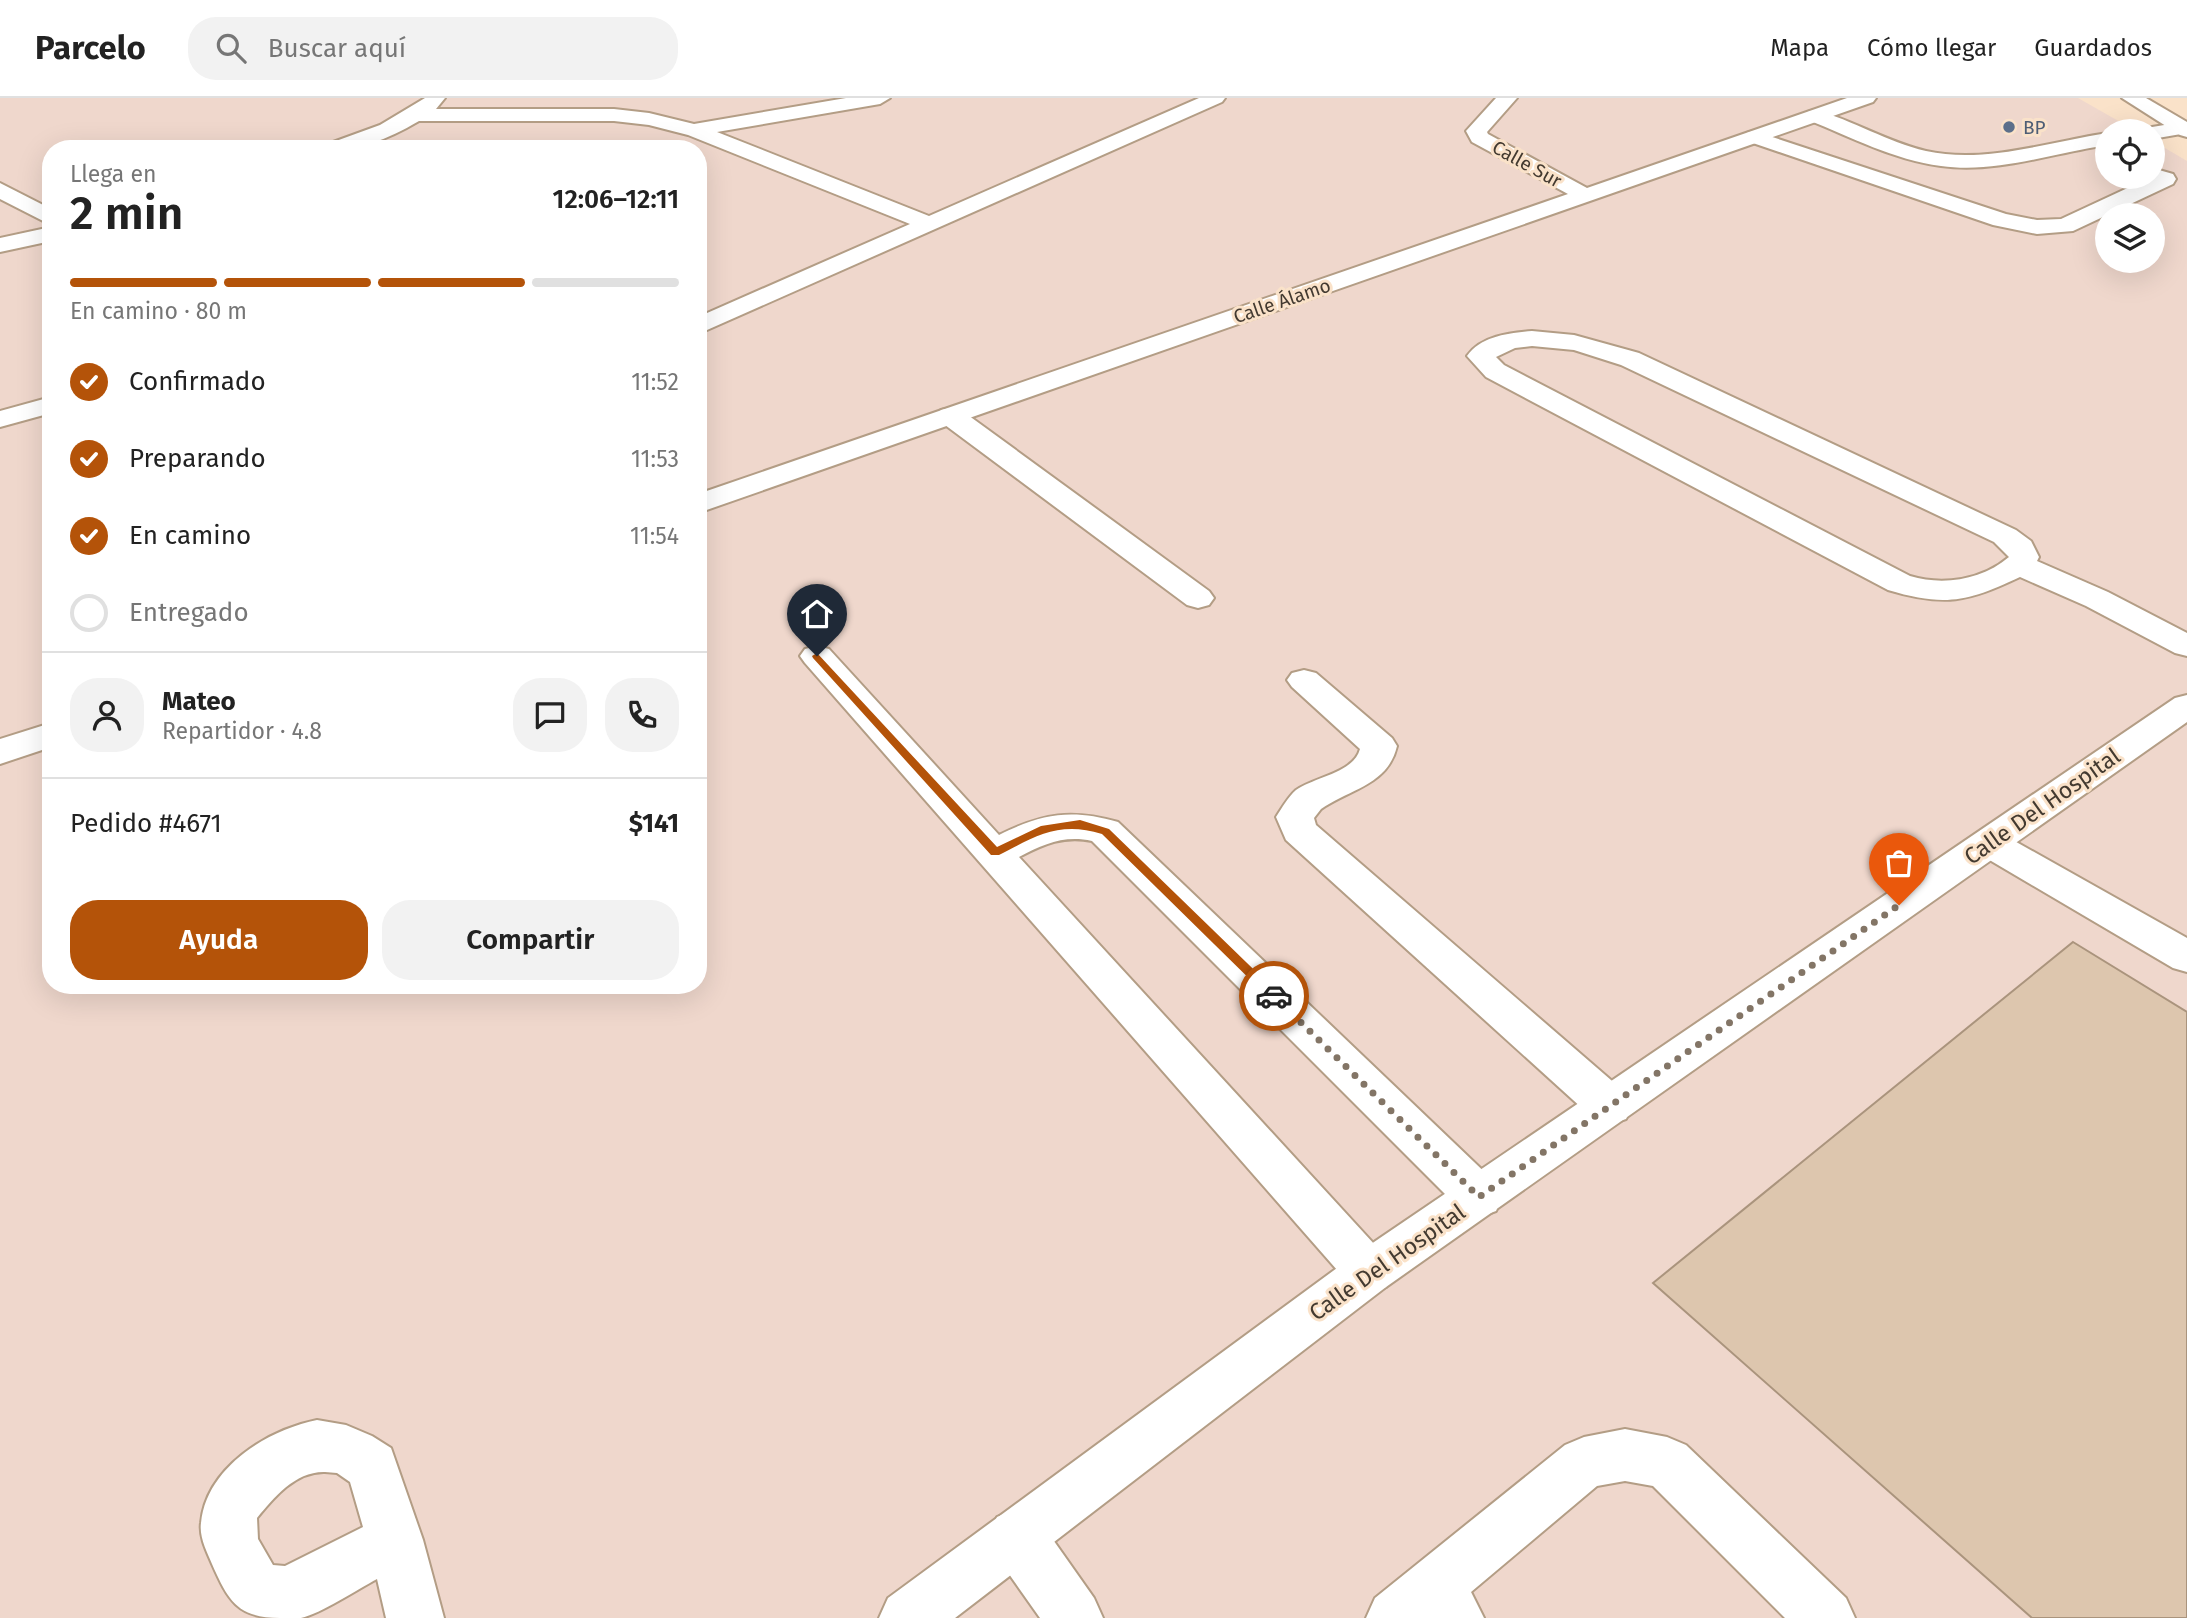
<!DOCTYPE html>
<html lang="es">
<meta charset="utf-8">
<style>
:root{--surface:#fff;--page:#f2f2f2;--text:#222;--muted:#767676;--line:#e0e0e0;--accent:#b45309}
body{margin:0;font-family:"Fira Sans",sans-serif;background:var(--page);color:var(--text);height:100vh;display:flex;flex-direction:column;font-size:26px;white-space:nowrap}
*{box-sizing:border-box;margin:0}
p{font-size:23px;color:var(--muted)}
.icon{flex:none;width:38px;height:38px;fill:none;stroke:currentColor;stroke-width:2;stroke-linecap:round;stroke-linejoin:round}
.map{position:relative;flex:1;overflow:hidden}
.panel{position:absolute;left:42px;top:42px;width:665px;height:854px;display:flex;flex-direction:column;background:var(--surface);border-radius:28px;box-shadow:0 7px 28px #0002}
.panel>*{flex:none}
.buttons{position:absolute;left:2095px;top:21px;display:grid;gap:14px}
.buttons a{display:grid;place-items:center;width:70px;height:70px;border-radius:50%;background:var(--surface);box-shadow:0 7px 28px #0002;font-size:35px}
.pin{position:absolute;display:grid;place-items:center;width:60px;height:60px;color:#fff;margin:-72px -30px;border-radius:50% 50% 50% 0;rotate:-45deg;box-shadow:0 0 7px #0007}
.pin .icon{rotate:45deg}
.courier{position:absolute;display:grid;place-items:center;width:70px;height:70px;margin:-35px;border:5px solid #b45309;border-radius:50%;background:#fff;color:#222;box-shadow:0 2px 9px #0007}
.headline em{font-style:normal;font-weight:600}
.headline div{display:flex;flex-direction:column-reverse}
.headline{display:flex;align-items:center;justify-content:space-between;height:119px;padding:0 28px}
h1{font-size:46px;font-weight:600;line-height:52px}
.bar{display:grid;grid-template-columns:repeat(4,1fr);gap:10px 7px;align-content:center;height:84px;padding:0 28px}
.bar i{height:9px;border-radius:5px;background:var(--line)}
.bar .active{background:var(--accent)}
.bar p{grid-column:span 4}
.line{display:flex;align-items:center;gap:18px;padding:0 28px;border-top:2px solid var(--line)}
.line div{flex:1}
.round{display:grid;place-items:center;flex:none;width:74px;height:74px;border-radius:28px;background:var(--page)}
ol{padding:0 28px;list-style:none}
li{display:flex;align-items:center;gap:21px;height:77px}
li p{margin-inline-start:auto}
li .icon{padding:7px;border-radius:50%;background:var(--accent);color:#fff;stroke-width:4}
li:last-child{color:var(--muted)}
li i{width:38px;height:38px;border:4px solid var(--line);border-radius:50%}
.button{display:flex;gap:14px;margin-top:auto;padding:14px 28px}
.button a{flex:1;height:80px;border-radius:28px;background:var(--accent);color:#fff;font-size:28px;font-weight:600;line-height:80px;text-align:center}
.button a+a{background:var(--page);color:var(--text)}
header{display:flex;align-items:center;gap:42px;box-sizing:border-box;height:98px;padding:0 35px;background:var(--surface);border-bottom:2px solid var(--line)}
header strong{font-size:33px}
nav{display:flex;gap:38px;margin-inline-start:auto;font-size:24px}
.search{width:490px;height:63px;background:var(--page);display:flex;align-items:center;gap:18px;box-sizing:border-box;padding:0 24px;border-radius:28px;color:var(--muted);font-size:26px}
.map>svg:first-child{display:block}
</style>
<header>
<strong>Parcelo</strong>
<div class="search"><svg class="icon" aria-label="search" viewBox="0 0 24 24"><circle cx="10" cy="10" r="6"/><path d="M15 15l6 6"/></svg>Buscar aquí</div>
<nav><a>Mapa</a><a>Cómo llegar</a><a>Guardados</a></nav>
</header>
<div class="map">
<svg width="2187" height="1520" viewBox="0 0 2187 1520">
<rect width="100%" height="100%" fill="#fae2c9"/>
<!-- commercial -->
<path fill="#efd7cc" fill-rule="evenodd" d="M0 0H2078L2136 33H2107V79H2152L2153 43 2187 63V1520H0ZM51 51H698V887H51ZM2107 117H2152V163H2107Z"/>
<!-- building -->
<path fill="#ddc6ae" stroke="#aa947d" stroke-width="2" d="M2073 844 2187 914V1520H2032L1653 1185Z"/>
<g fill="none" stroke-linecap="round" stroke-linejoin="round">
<defs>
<path id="lane" d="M425 0H445L436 11H614L649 15 694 26 846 0H890L880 6 717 34 929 118 1199 0H1225L1222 4 698 236V219L910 126 688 37 649 27 614 23H419C385 43 362 51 322 51L325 47 380 27Z
M1815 12C1853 22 1887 44 1926 53 1985 66 2049 44 2107 35V47C2053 55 1995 76 1941 68 1894 62 1851 39 1808 22L1805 18 1808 14Z
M2183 24 2187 25V35L2152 41V33H2143L2152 29Z
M1754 33 2006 116 2037 122 2061 121 2147 81 2143 79H2152V70L2173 76 2176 81 2173 86 2073 133 2037 136 1993 127 1747 43 1744 39 1747 35Z
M0 85 51 111V127L0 101Z
M51 129V143L0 154V140Z
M1532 233 1574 237 1639 255 2016 432 2031 443 2039 459 2037 463 2108 494 2187 535V558L2175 555 2086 508 2020 479C1967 504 1945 509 1888 492L1486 279 1467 258C1481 238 1509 235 1532 233ZM1532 248 1574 252 1621 267 1994 444 2009 459C1982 482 1943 488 1910 478L1504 267 1496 259 1515 250Z
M51 299V315L0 329V313Z
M951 310 961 312 1209 493 1214 500 1209 507 1198 510 1187 507 941 324 937 318 941 312Z
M817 548 829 551 999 737C1043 715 1072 711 1118 724L1496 1085 1502 1099 1496 1113 1479 1119 1462 1113 1092 743C1064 737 1044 746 1019 759L1386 1159 1393 1174 1386 1189 1369 1196 1352 1189 805 565 800 558 805 551Z
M1304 572 1316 575 1392 640 1397 648C1388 687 1350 691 1321 711L1314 720 1316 727 1626 995 1632 1008 1626 1021 1610 1026 1594 1021 1286 742 1276 719C1282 710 1288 699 1296 692 1314 679 1354 675 1360 651L1292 589 1287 582 1292 575Z
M1989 732 2002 736 2187 840V874L2173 870 1976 754 1970 745 1976 736Z
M317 1322 346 1327 372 1338 391 1350 423 1442 444 1520H386L377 1481C358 1491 320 1516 301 1520 295 1520 286 1520 280 1520 237 1520 228 1502 212 1466 207 1454 199 1439 201 1425 206 1370 267 1332 317 1322ZM325 1374 337 1375 350 1384 363 1429 285 1468 273 1467 258 1441 257 1420C274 1399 296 1373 325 1374Z
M1625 1331 1667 1339 1686 1347 1846 1500 1855 1520H1785L1653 1388 1625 1383 1597 1388 1471 1494 1484 1520H1366L1375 1500 1565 1347 1584 1339Z
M1017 1411 1037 1419 1094 1500 1103 1520H1040L997 1459 989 1439 997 1419Z"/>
<path id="street" d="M1496 0H1517L1487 34 1488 36 1587 90 1847 0H1876L1873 4 698 415V396L1568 96 1472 44 1466 33Z
M51 625V649L0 666V641Z"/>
<path id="secondary" d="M2187 597V624L1386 1189 955 1520H879L888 1500 1352 1159 2175 600Z"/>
<path id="primary" d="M2122 0H2146L2187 24V39L2180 37Z"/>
</defs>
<!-- lane casing -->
<use href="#lane" stroke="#b39d85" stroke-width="4"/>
<!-- street casing -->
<use href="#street" stroke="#b39d85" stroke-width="4"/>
<!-- secondary casing -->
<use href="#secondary" stroke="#b39d85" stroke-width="4"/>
<!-- primary casing -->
<use href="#primary" stroke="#b39d85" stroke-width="4"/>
<!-- lane -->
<use href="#lane" fill="#fff" fill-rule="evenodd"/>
<!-- street -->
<use href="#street" fill="#fff" fill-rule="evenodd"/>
<!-- secondary -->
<use href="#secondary" fill="#fff" fill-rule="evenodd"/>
<!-- primary -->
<use href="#primary" fill="#fff" fill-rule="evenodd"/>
</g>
<!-- route -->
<path fill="#b45309" d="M817 555 997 749 1041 728 1080 722 1109 731 1278 895V901H1270L1102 736C1059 723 1036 738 999 757H991L813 560 812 558Z"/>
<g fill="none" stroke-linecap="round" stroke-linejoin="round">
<!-- done -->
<path stroke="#837566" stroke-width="7" stroke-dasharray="0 12.6" d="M1274 898 1479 1099 1899 807"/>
</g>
<!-- markers -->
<circle fill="#5c6f8a" stroke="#fae2c9" stroke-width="2.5" cx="2009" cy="29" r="7"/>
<g text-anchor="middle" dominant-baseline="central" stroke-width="6" stroke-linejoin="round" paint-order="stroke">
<!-- far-service labels -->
<g font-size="19" fill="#4e5e75" stroke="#fae2c9" text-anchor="start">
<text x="2023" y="29">BP</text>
</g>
<!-- far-street labels -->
<g font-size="19" fill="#433a30" stroke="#fae2c9">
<text transform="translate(1527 66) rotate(29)">Calle Sur</text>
<text transform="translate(1282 203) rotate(-19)">Calle Álamo</text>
</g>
<!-- street labels -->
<g font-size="23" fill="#433a30" stroke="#fae2c9">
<text transform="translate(2042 708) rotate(-35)">Calle Del Hospital</text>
<text transform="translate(1387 1164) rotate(-35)">Calle Del Hospital</text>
</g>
</g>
</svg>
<div class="buttons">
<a><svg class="icon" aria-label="locate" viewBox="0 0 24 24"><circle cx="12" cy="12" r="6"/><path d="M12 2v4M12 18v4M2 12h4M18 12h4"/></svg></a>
<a><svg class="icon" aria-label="layers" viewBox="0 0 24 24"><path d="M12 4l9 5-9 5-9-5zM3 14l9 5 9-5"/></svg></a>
</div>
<div class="pin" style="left:1899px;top:807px;background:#ea580c"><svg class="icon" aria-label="bag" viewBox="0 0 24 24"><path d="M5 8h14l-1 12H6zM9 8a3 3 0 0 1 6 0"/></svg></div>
<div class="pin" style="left:817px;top:558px;background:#1f2937"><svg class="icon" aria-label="home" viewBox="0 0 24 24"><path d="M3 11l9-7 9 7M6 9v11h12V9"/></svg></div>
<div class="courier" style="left:1274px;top:898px"><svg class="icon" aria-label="car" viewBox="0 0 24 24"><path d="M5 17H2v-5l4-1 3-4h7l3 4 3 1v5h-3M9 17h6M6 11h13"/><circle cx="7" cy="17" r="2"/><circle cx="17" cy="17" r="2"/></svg></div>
<section class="panel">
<div class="headline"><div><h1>2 min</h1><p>Llega en</p></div><em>12:06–12:11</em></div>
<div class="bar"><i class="active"></i><i class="active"></i><i class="active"></i><i></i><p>En camino · 80 m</p></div>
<ol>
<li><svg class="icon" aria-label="check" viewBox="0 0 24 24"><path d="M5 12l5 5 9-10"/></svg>Confirmado<p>11:52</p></li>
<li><svg class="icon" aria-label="check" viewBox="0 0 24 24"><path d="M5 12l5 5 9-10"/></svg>Preparando<p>11:53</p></li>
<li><svg class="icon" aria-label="check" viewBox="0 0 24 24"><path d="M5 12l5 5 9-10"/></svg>En camino<p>11:54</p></li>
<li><i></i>Entregado</li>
</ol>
<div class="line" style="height:126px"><a class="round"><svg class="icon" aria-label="person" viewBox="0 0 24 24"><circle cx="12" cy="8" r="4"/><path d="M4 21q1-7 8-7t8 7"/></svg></a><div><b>Mateo</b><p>Repartidor · 4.8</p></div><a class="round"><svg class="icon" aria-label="chat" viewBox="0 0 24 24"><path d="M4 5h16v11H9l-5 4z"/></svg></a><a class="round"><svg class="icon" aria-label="phone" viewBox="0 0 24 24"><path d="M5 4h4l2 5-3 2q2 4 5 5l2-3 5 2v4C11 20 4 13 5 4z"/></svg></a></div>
<div class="line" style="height:91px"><div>Pedido #4671</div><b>$141</b></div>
<div class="button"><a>Ayuda</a><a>Compartir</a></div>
</section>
</div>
